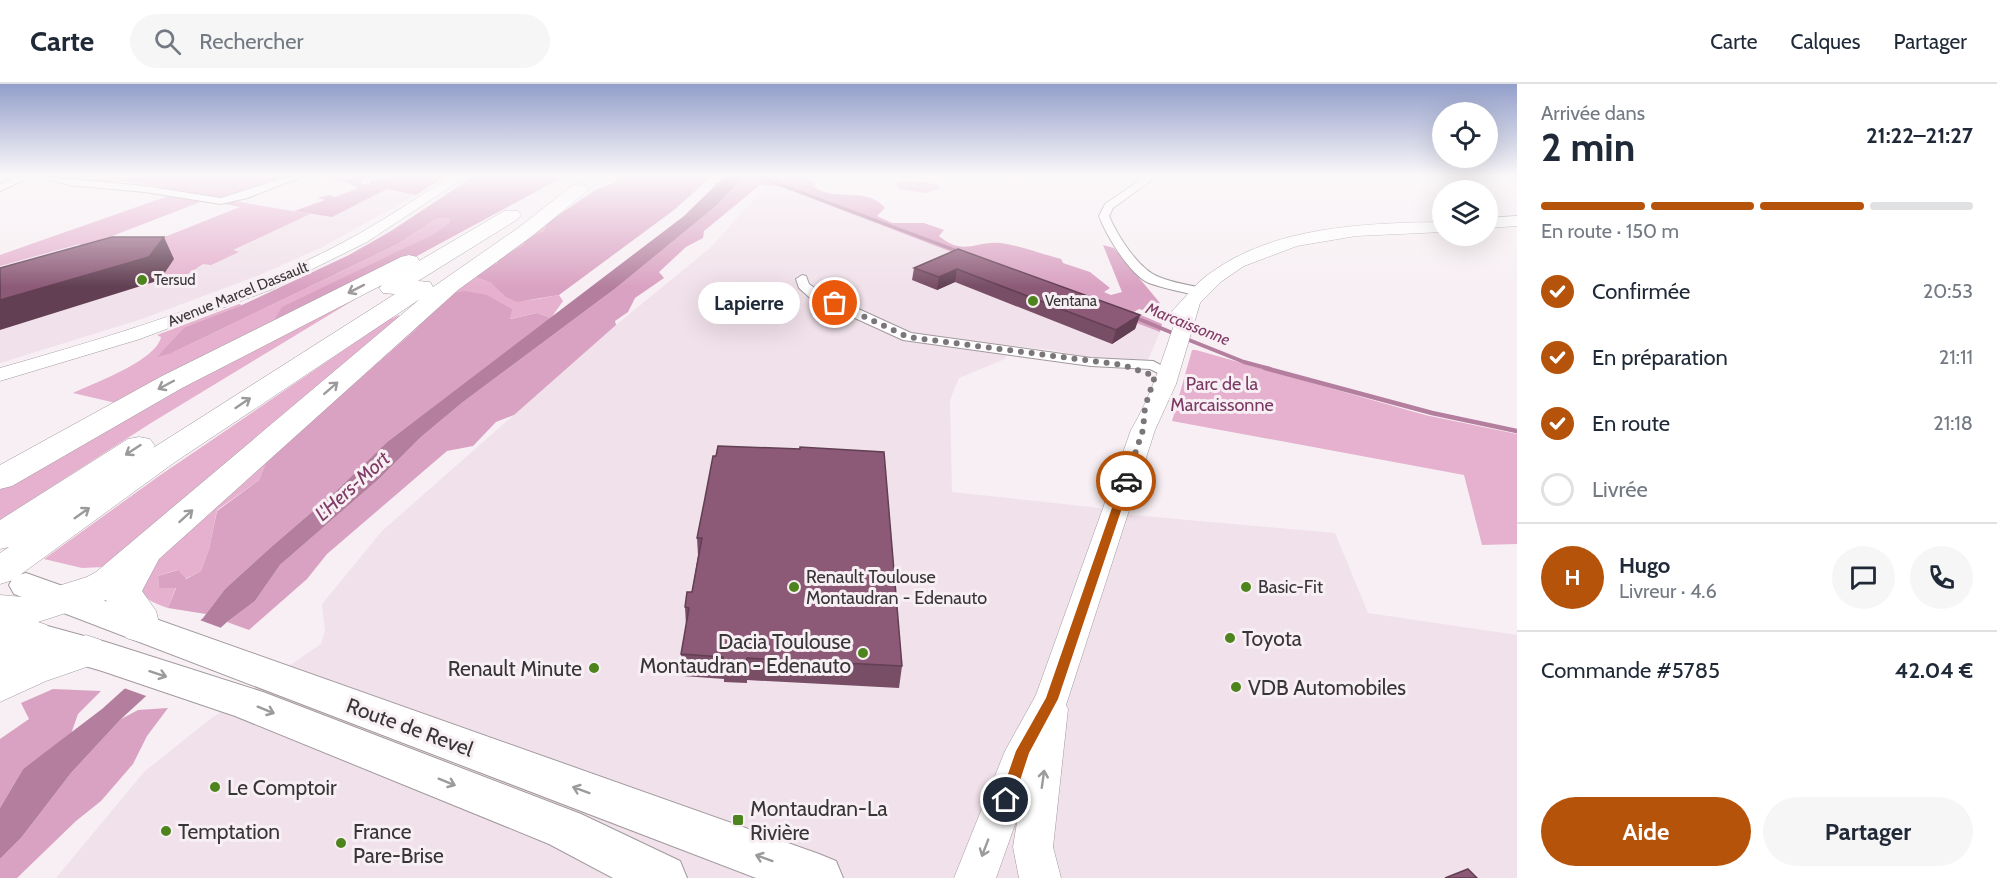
<!DOCTYPE html>
<html lang="fr">
<meta charset="utf-8">
<style>
:root{--surface:#fff;--page:#f6f6f7;--text:#1f2937;--muted:#747a83;--line:#e0e1e3;--accent:#b45309}
body{margin:0;font-family:Cabin,sans-serif;background:var(--page);color:var(--text);height:100vh;display:flex;flex-direction:column;font-size:22px;white-space:nowrap}
*{box-sizing:border-box;margin:0}
p{font-size:20px;color:var(--muted)}
.icon{flex:none;width:33px;height:33px;fill:none;stroke:currentColor;stroke-width:2;stroke-linecap:round;stroke-linejoin:round}
.map{position:relative;flex:1;overflow:hidden}
.sheet{display:flex;flex-direction:column;background:var(--surface);width:480px}
.sheet>*{flex:none}
.tools{position:absolute;left:1432px;top:18px;display:grid;gap:12px}
.tools a{display:grid;place-items:center;width:66px;height:66px;border-radius:50%;background:var(--surface);box-shadow:0 6px 24px #0002;font-size:30px}
.pin{position:absolute;display:grid;place-items:center;width:51px;height:51px;color:#fff;margin:-26px;border:3px solid #fff;border-radius:50%;box-shadow:0 2px 6px #0007}
.courier{position:absolute;display:grid;place-items:center;width:60px;height:60px;margin:-30px;border:4px solid #b45309;border-radius:50%;background:#fff;color:#222;box-shadow:0 2px 8px #0007}
.bubble{position:absolute;height:42px;border-radius:21px;background:var(--surface);box-shadow:0 6px 24px #0002;font-size:20px;font-weight:700;line-height:42px;text-align:center}
.summary em{font-style:normal;font-weight:700}
.summary div{display:flex;flex-direction:column-reverse}
.summary{display:flex;align-items:center;justify-content:space-between;height:102px;padding:0 24px}
h1{font-size:39px;font-weight:700;line-height:45px}
.bar{display:grid;grid-template-columns:repeat(4,1fr);gap:9px 6px;align-content:center;height:72px;padding:0 24px}
.bar i{height:8px;border-radius:4px;background:var(--line)}
.bar .active{background:var(--accent)}
.bar p{grid-column:span 4}
.line{display:flex;align-items:center;gap:15px;padding:0 24px;border-top:2px solid var(--line)}
.line div{flex:1}
.round{display:grid;place-items:center;flex:none;width:63px;height:63px;border-radius:32px;background:var(--page)}
ol{padding:0 24px;list-style:none}
li{display:flex;align-items:center;gap:18px;height:66px}
li p{margin-inline-start:auto}
li .icon{padding:6px;border-radius:50%;background:var(--accent);color:#fff;stroke-width:4}
li:last-child{color:var(--muted)}
li i{width:33px;height:33px;border:3px solid var(--line);border-radius:50%}
.cta{display:flex;gap:12px;margin-top:auto;padding:12px 24px}
.cta a{flex:1;height:69px;border-radius:36px;background:var(--accent);color:#fff;font-size:24px;font-weight:700;line-height:69px;text-align:center}
.cta a+a{background:var(--page);color:var(--text)}
header{display:flex;align-items:center;gap:36px;box-sizing:border-box;height:84px;padding:0 30px;background:var(--surface);border-bottom:2px solid var(--line)}
header strong{font-size:28px}
nav{display:flex;gap:33px;margin-inline-start:auto;font-size:21px}
.search{width:420px;height:54px;background:var(--page);display:flex;align-items:center;gap:15px;box-sizing:border-box;padding:0 21px;border-radius:33px;color:var(--muted);font-size:22px}
main{display:flex;flex:1;min-height:0}
.map>svg:first-child{display:block}
</style>
<header>
<strong>Carte</strong>
<div class="search"><svg class="icon" aria-label="search" viewBox="0 0 24 24"><circle cx="10" cy="10" r="6"/><path d="M15 15l6 6"/></svg>Rechercher</div>
<nav><a>Carte</a><a>Calques</a><a>Partager</a></nav>
</header>
<main>
<div class="map">
<svg width="1517" height="794" viewBox="0 0 1517 794">
<rect width="100%" height="100%" fill="#f7eff3"/>
<!-- built -->
<path fill="#f1e1ea" d="M765 103H782L1160 248 1147 278 1091 274 1052 266 1008 261 1005 275 959 294 950 316 952 408 1091 423 1132 431 1335 449 1368 529 1517 551V794H56L144 688 209 636 321 560 325 547 322 520 382 447 616 241 710 164Z
M387 105 416 111 321 164 257 192 142 235 0 279V171L68 147 142 162 247 120 331 133Z"/>
<!-- green -->
<path fill="#e5b1ce" d="M106 92H278L285 96 222 115 135 98H89Z
M909 96 936 100 940 104 927 109 898 105 897 98Z
M171 111 203 117 107 154 142 162 240 123 225 120 234 117 310 130 233 166 239 168 211 181 203 180 188 190 161 198 157 196 168 185 101 173 79 160 0 182V171Z
M448 134 450 138 435 150 269 244 116 319 73 309C94 299 156 277 161 253L157 251 239 220 242 221 185 243 172 269 398 160 436 135Z
M547 139 544 147 526 154 523 161 498 174 490 198C519 223 523 217 559 211L563 217 551 234 537 229 509 235 446 210Z
M357 214 151 339 0 436V404L129 330Z
M440 216 414 247 267 376 259 396 217 426 209 465 201 487 185 495 177 486 158 492 159 504 176 503 168 524C125 510 139 494 163 468Z
M399 231 402 235 103 483 82 484 44 475 159 392 388 236Z
M1192 266H1196L1425 331 1517 350V460L1482 461 1464 391 1172 337Z"/>
<!-- forest -->
<path fill="#daa2c2" d="M316 92H339L340 94 369 92 361 97 362 100 374 101 370 100V97L400 92H445L416 111 387 105 332 133 294 127 325 116 317 114 329 111 335 113 358 104 348 99Z
M474 92H565L404 179 269 244 282 223 434 150 450 138 448 134 436 135 398 160 172 269 157 273 185 243 242 221 349 171 391 147Z
M620 92H712L674 126 559 211 517 218 506 213 490 198 474 192 497 179 498 174 523 161 526 154 544 147 547 139 595 106 616 98Z
M738 92H802L817 100 813 102C833 119 867 101 885 124L877 132 892 139H924L944 146 939 152C964 173 976 156 1001 159 1022 162 1041 170 1061 175L1063 179 1090 188 1110 204 1104 208 1111 211 1122 208 1103 161 1114 164 1160 219 1161 231 1139 225 1134 228 1162 240 1160 248 782 103 760 101 704 147 703 154 686 163 659 188 664 194 635 214 628 228 615 237 616 241 514 331 496 338 473 362 447 367 327 470 307 495 249 546 227 538 255 517 280 481 379 395 421 353 463 318 616 204 716 122 728 109 713 99 739 94Z
M465 207 487 211 512 225 510 235 537 229 551 234 387 358 335 408 270 464 225 505 206 530 168 524 176 504H159L158 492 178 486 186 495 201 487 209 465 217 427 259 396 267 376 414 247 446 210Z
M53 605 101 607 78 630 71 650 23 685 0 724V655L29 635 21 619Z
M168 624 147 652 133 680 101 717 76 737 17 794H0V775L21 754 71 689 121 635 138 626Z"/>
<!-- water -->
<path fill="#b47f9e" d="M725 92H744L716 122 616 204 463 318 421 353 379 395 280 481 255 517 227 538 121 635 71 689 21 754 0 775V724L23 685 102 625 203 534 225 505 270 464 335 408 387 358 684 132Z"/>
<!-- pier -->
<path fill="#f7eff3" d="M197 535 224 545 149 613 121 603Z"/>
<g fill="none" stroke-linecap="round" stroke-linejoin="round">
<!-- stream-far2 -->
<path stroke="#b47f9e" stroke-width="3" d="M757 92 960 168"/>
<!-- stream-far1 -->
<path stroke="#b47f9e" stroke-width="4" d="M1134 233 1175 250
M1184 254 1244 278 1270 285"/>
<!-- stream -->
<path stroke="#b47f9e" stroke-width="4.5" d="M1265 284 1432 329 1517 347"/>
<defs>
<path id="street" d="M11 92H21L24 96 0 107V100L13 95Z
M38 92 145 102 221 114 290 92H304L247 114 221 120 145 108 69 101Z
M1146 92H1157L1113 124 1109 132C1117 151 1139 186 1159 193 1173 199 1190 201 1205 205L1206 208 1205 211 1200 212C1184 208 1165 205 1149 199 1130 191 1106 151 1099 132L1105 120Z
M802 191 806 192 809 200 819 207 911 249 1091 274 1153 277 1178 290 1170 295 1150 285 1091 282 903 256 809 213 799 204 796 195Z"/>
<path id="secondary" d="M451 92H467L367 158 270 206 140 255 0 297V284C116 251 234 216 342 159 380 139 415 115 451 92Z
M1517 132V142L1488 144V134Z
M1443 138V148L1356 152 1297 162 1244 182 1222 197 1200 219 1176 300 1155 346 1066 621 1068 625 1053 763 1061 794H1019L1013 763 1018 732 996 794H954L1005 667 1036 611 1131 346C1152 311 1163 273 1176 235L1171 230 1173 226C1185 214 1195 200 1209 190 1273 142 1366 139 1443 138Z"/>
<path id="primary" d="M26 489 819 770 836 777 843 794H756L14 510 9 501 14 492Z
M0 529 106 558 263 608 581 730 680 777 687 794H613L549 760 235 632 102 587 0 557Z"/>
<path id="highway" d="M579 100 585 101 588 105 585 109 532 152 458 206 159 475 142 507 156 527 160 543 154 554 140 558 126 554 118 534 112 529 106 516 38 538 47 541 53 552 48 563 86 551 101 556 107 567 101 578 46 597 0 618V557L17 542 0 541V511L23 513 87 493 96 488 420 215 175 378 13 496 0 500V469L9 463 0 465V436L128 355 139 353 150 355 155 362 153 364 395 210 383 209 379 204 382 201 182 304 12 402 0 405V381L162 292 401 173 409 171 417 173 419 177 504 127H518L521 131 518 135 418 197 430 198 433 203 518 144 573 101Z"/>
</defs>
<!-- street casing -->
<use href="#street" stroke="#a1999d" stroke-width="2"/>
<!-- secondary casing -->
<use href="#secondary" stroke="#a1999d" stroke-width="1"/>
<!-- primary casing -->
<use href="#primary" stroke="#a1999d" stroke-width="2"/>
<!-- highway casing -->
<use href="#highway" stroke="#a1999d" stroke-width="1"/>
<!-- street -->
<use href="#street" fill="#fff" fill-rule="evenodd"/>
<!-- secondary -->
<use href="#secondary" fill="#fff" fill-rule="evenodd"/>
<!-- primary -->
<use href="#primary" fill="#fff" fill-rule="evenodd"/>
<!-- highway -->
<use href="#highway" fill="#fff" fill-rule="evenodd"/>
</g>
<!-- wall -->
<path fill="#784d66" d="M958 165 1140 231 1135 245 1112 260 955 198 937 206 912 196 914 184Z
M716 372 902 582 899 604 747 596V599L724 598V595L683 592 681 570 686 541 685 523 692 508 698 471 697 454Z"/>
<!-- shaded-wall -->
<path fill="#623f53" d="M164 153 174 175 160 196 0 246V216Z
M957 185 955 198 937 206 939 193Z
M1140 231 1135 245 1112 260 1116 246Z"/>
<!-- building -->
<path fill="#8c5a77" stroke="#623f53" stroke-width="1.5" d="M112 153H164L149 173 0 216V184Z
M958 165 1140 231 1116 246 957 185 939 193 914 184Z
M718 362 800 365V363L884 368 902 582 747 574 746 578 723 576V573L681 570 689 524 685 523 687 508H692L702 454H697L705 414 713 372H716Z
M1468 785 1477 794H1445Z"/>
<!-- one-way arrows -->
<defs><path id="oneway-shaft" d="M-6 0H5M1.5-3L5.5 0L1.5 3" fill="none" stroke-width="1.6" stroke-linecap="round" stroke-linejoin="round" transform="scale(1.5)"/></defs>
<g stroke="#9c9a9b">
<use href="#oneway-shaft" transform="translate(356 205) rotate(153)"/>
<use href="#oneway-shaft" transform="translate(166 301) rotate(152)"/>
<use href="#oneway-shaft" transform="translate(331 304) rotate(-41)"/>
<use href="#oneway-shaft" transform="translate(243 319) rotate(-34)"/>
<use href="#oneway-shaft" transform="translate(133 366) rotate(147)"/>
<use href="#oneway-shaft" transform="translate(82 429) rotate(-35)"/>
<use href="#oneway-shaft" transform="translate(186 432) rotate(-42)"/>
<use href="#oneway-shaft" transform="translate(158 590) rotate(18)"/>
<use href="#oneway-shaft" transform="translate(266 626) rotate(22)"/>
<use href="#oneway-shaft" transform="translate(1043 695) rotate(-82)"/>
<use href="#oneway-shaft" transform="translate(447 698) rotate(22)"/>
<use href="#oneway-shaft" transform="translate(581 706) rotate(-160)"/>
<use href="#oneway-shaft" transform="translate(985 764) rotate(111)"/>
<use href="#oneway-shaft" transform="translate(764 774) rotate(-160)"/>
</g>
<!-- sky -->
<linearGradient id="sky" x2="0" y2="1"><stop stop-color="#939fca"/><stop offset="0.45" stop-color="#fbf8fa"/><stop offset="1" stop-color="#fbf8fa" stop-opacity="0"/></linearGradient>
<rect width="1517" height="203" fill="url(#sky)"/>
<!-- route -->
<path fill="#b45309" d="M1122 395 1131 397 1058 615 1029 669 1012 721 1006 723 1001 721 999 716 1016 667 1046 614Z"/>
<g fill="none" stroke-linecap="round" stroke-linejoin="round">
<!-- done -->
<path stroke="#7b7679" stroke-width="6" stroke-dasharray="0 10.8" d="M835 219 908 253 1123 281 1155 292 1145 323 1143 346 1126 397"/>
</g>
<!-- markers -->
<g fill="#4e841d" stroke="#f7eff3" stroke-width="2">
<circle cx="142" cy="196" r="6"/>
<circle cx="1033" cy="217" r="6"/>
<circle cx="794" cy="503" r="6"/>
<circle cx="1246" cy="503" r="6"/>
<circle cx="1230" cy="554" r="6"/>
<circle cx="863" cy="569" r="6"/>
<circle cx="594" cy="584" r="6"/>
<circle cx="1236" cy="603" r="6"/>
<circle cx="215" cy="703" r="6"/>
<rect x="732" y="730" width="12" height="12" rx="3"/>
<circle cx="166" cy="747" r="6"/>
<circle cx="341" cy="759" r="6"/>
</g>
<g text-anchor="middle" dominant-baseline="central" stroke-width="6" stroke-linejoin="round" paint-order="stroke">
<!-- far-poi labels -->
<g font-size="15" fill="#383537" stroke="#f7eff3" text-anchor="start">
<text x="154" y="196">Tersud</text>
<text x="1045" y="217">Ventana</text>
</g>
<!-- far-street labels -->
<g font-size="15" fill="#383537" stroke="#f7eff3">
<text transform="translate(238 210) rotate(-22)">Avenue Marcel Dassault</text>
</g>
<!-- far-water labels -->
<g font-size="16" font-style="italic" fill="#803c66" stroke="#f7eff3">
<text transform="translate(1188 240) rotate(22)">Marcaissonne</text>
</g>
<!-- park labels -->
<g font-size="18" fill="#7c3963" stroke="#f7eff3">
<text x="1222" y="300">Parc de la<tspan x="1222" dy="21">Marcaissonne</tspan></text>
</g>
<!-- poi labels -->
<g font-size="18" fill="#383537" stroke="#f7eff3" text-anchor="start">
<text x="806" y="493">Renault Toulouse<tspan x="806" dy="21">Montaudran - Edenauto</tspan></text>
<text x="1258" y="503">Basic-Fit</text>
</g>
<!-- water labels -->
<g font-size="20" font-style="italic" fill="#803c66" stroke="#f7eff3">
<text transform="translate(352 402) rotate(-42)">L'Hers-Mort</text>
</g>
<!-- near-poi labels -->
<g font-size="21" fill="#383537" stroke="#f7eff3" text-anchor="start">
<text x="1242" y="554">Toyota</text>
<text x="851" y="557" text-anchor="end">Dacia Toulouse<tspan x="851" dy="24">Montaudran - Edenauto</tspan></text>
<text x="582" y="584" text-anchor="end">Renault Minute</text>
<text x="1248" y="603">VDB Automobiles</text>
<text x="227" y="703">Le Comptoir</text>
<text x="750" y="724">Montaudran-La<tspan x="750" dy="24">Rivière</tspan></text>
<text x="178" y="747">Temptation</text>
<text x="353" y="747">France<tspan x="353" dy="24">Pare-Brise</tspan></text>
</g>
<!-- near-street labels -->
<g font-size="21" fill="#383537" stroke="#f7eff3">
<text transform="translate(410 643) rotate(20)">Route de Revel</text>
</g>
</g>
</svg>
<div class="tools">
<a><svg class="icon" aria-label="locate" viewBox="0 0 24 24"><circle cx="12" cy="12" r="6"/><path d="M12 2v4M12 18v4M2 12h4M18 12h4"/></svg></a>
<a><svg class="icon" aria-label="layers" viewBox="0 0 24 24"><path d="M12 4l9 5-9 5-9-5zM3 14l9 5 9-5"/></svg></a>
</div>
<div class="pin" style="left:835px;top:219px;background:#ea580c"><svg class="icon" aria-label="bag" viewBox="0 0 24 24"><path d="M5 8h14l-1 12H6zM9 8a3 3 0 0 1 6 0"/></svg></div>
<div class="pin" style="left:1006px;top:716px;background:#1f2937"><svg class="icon" aria-label="home" viewBox="0 0 24 24"><path d="M3 11l9-7 9 7M6 9v11h12V9"/></svg></div>
<div class="courier" style="left:1126px;top:397px"><svg class="icon" aria-label="car" viewBox="0 0 24 24"><path d="M5 17H2v-5l4-1 3-4h7l3 4 3 1v5h-3M9 17h6M6 11h13"/><circle cx="7" cy="17" r="2"/><circle cx="17" cy="17" r="2"/></svg></div>
<div class="bubble" style="left:698px;top:198px;width:102px">Lapierre</div>
</div>
<section class="sheet">
<div class="summary"><div><h1>2 min</h1><p>Arrivée dans</p></div><em>21:22–21:27</em></div>
<div class="bar"><i class="active"></i><i class="active"></i><i class="active"></i><i></i><p>En route · 150 m</p></div>
<ol>
<li><svg class="icon" aria-label="check" viewBox="0 0 24 24"><path d="M5 12l5 5 9-10"/></svg>Confirmée<p>20:53</p></li>
<li><svg class="icon" aria-label="check" viewBox="0 0 24 24"><path d="M5 12l5 5 9-10"/></svg>En préparation<p>21:11</p></li>
<li><svg class="icon" aria-label="check" viewBox="0 0 24 24"><path d="M5 12l5 5 9-10"/></svg>En route<p>21:18</p></li>
<li><i></i>Livrée</li>
</ol>
<div class="line" style="height:108px"><b class="round" style="background:var(--accent);color:#fff">H</b><div><b>Hugo</b><p>Livreur · 4.6</p></div><a class="round"><svg class="icon" aria-label="chat" viewBox="0 0 24 24"><path d="M4 5h16v11H9l-5 4z"/></svg></a><a class="round"><svg class="icon" aria-label="phone" viewBox="0 0 24 24"><path d="M5 4h4l2 5-3 2q2 4 5 5l2-3 5 2v4C11 20 4 13 5 4z"/></svg></a></div>
<div class="line" style="height:78px"><div>Commande #5785</div><b>42.04 €</b></div>
<div class="cta"><a>Aide</a><a>Partager</a></div>
</section>
</main>
